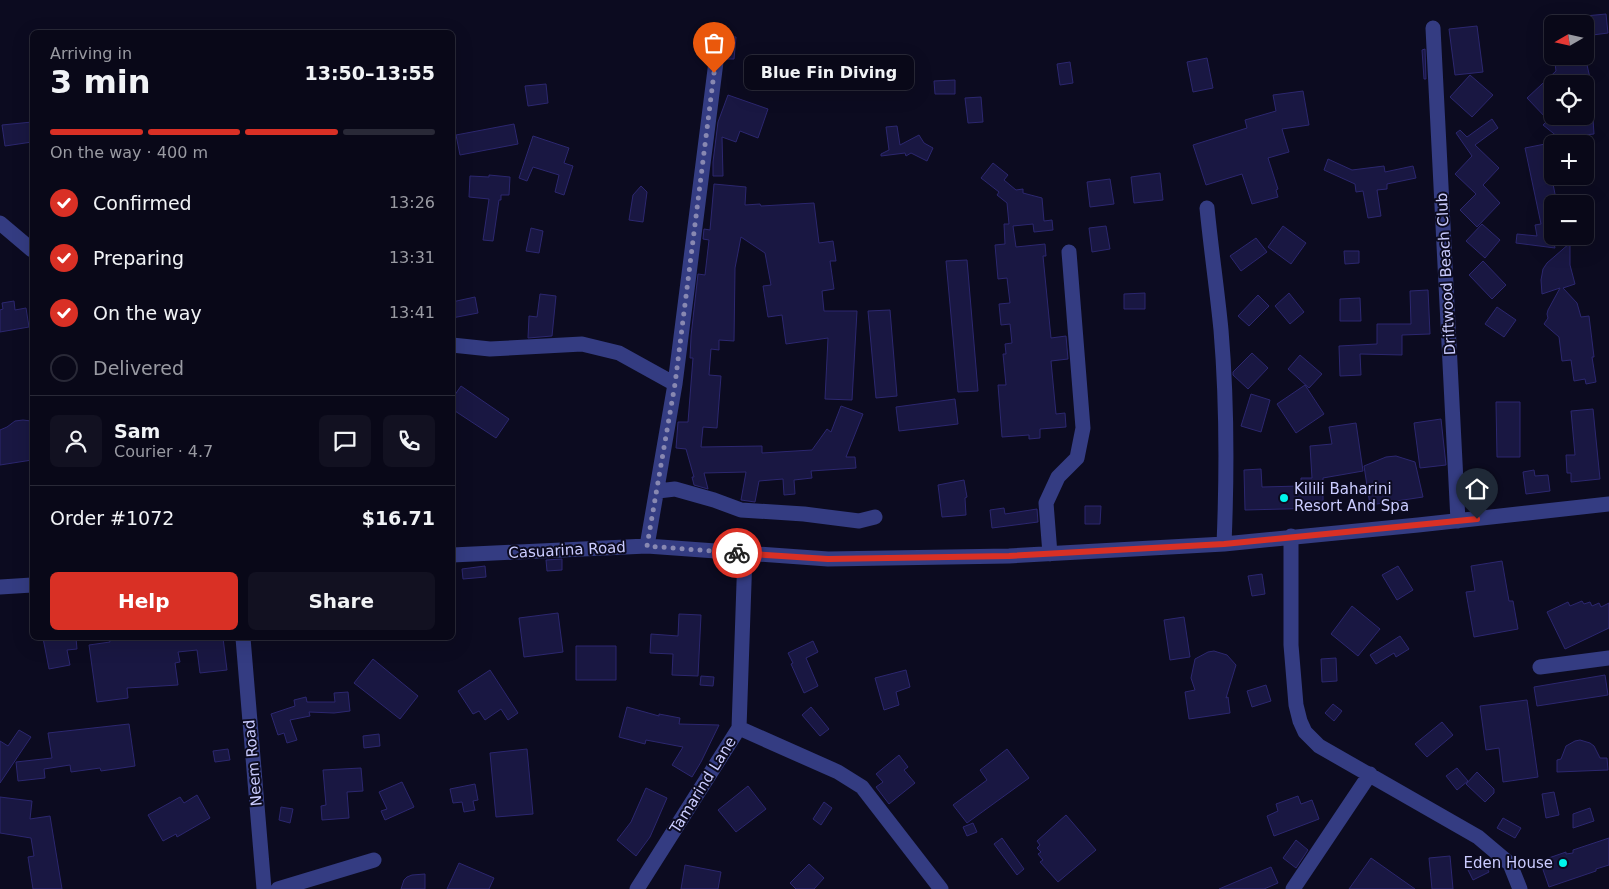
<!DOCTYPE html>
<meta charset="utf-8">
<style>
:root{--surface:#090818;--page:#121121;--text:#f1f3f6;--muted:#999aa2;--line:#292937;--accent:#d93025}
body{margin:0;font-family:"DejaVu Sans",sans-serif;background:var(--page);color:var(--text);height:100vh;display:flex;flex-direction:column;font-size:19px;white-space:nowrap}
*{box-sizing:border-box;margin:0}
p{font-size:16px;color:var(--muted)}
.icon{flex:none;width:28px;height:28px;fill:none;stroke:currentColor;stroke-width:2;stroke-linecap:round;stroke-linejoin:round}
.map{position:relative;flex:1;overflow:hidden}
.drawer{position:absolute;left:30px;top:30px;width:425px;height:610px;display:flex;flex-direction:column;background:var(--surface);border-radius:8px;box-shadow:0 5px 20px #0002,0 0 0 1px var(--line)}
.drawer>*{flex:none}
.needle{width:32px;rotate:261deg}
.controls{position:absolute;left:1544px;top:15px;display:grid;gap:10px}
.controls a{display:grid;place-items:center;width:50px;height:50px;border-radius:8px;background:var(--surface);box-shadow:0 5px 20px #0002,0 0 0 1px var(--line);font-size:25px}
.pin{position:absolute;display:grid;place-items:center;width:42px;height:42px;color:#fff;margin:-51px -21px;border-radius:50% 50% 50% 0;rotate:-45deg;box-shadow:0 0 5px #0007}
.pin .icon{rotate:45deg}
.courier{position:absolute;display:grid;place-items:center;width:50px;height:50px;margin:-25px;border:4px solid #d93025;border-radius:50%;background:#fff;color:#222;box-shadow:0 1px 6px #0007}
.bubble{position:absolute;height:35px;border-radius:8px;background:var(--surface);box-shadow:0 5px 20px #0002,0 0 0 1px var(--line);font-size:16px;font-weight:700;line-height:35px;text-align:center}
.summary em{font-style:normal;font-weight:700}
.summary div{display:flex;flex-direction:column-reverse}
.summary{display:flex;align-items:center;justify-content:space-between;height:85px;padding:0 20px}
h1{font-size:32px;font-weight:700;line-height:38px}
.bar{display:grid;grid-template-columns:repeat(4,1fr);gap:8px 5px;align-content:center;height:60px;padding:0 20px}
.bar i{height:6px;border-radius:4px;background:var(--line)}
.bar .active{background:var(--accent)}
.bar p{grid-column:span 4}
.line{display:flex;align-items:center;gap:12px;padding:0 20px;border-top:1px solid var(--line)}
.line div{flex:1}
.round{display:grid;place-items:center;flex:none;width:52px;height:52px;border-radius:8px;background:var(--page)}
ol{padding:0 20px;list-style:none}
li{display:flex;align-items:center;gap:15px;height:55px}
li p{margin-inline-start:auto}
li .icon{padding:5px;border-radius:50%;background:var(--accent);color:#fff;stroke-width:4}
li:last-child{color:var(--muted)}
li i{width:28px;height:28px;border:2px solid var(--line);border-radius:50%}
.primary-button{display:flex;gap:10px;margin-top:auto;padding:10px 20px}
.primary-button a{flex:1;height:58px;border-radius:8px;background:var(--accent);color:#fff;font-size:20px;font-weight:700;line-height:58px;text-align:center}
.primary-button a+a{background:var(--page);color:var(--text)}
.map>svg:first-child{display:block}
</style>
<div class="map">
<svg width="1609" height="889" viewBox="0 0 1609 889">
<rect width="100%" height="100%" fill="#0c0b20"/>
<!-- building -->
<path fill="#191742" stroke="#2c276f" d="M1606 14 1608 33 1585 36V16Z
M1477 26 1483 72 1455 75 1449 29Z
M724 36 736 37 734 59H726V51L723 47Z
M1425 49 1426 79H1424L1422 50Z
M1554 56H1585L1590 78 1552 84V116H1570L1565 122 1593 119 1594 134 1576 136V140L1563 141 1543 125 1548 120 1527 98 1556 71Z
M1207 58 1213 88 1193 92 1187 62Z
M1070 62 1073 83 1060 85 1057 64Z
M1470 75 1493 95 1472 117 1450 97Z
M955 80V94H935L934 81Z
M546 84 548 103 528 106 525 86Z
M1303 91 1309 125 1282 129 1289 152 1268 158 1278 189 1276 190 1278 197 1252 204 1242 174 1206 185 1193 145 1247 128 1245 120 1276 111 1273 95Z
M728 95 768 109 758 138 740 131 736 142 722 137 723 176H713V162L718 122Z
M981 97 983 122 968 123 965 98Z
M1492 119 1498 128 1475 145 1499 168 1483 185 1500 203 1477 227 1460 210 1476 194 1455 174 1472 156 1456 133 1460 130 1467 137Z
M32 122V142L5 146 2 125Z
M514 124 518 144 460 155 456 135Z
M897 126 900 145 919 135 924 143 933 148 927 161 911 153 906 156 905 153 881 156V154L889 150 886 127Z
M533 136 569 148 564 163 573 166 564 195 555 192 559 175 533 167 527 181 519 178Z
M1545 144 1557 204H1552V224H1550L1555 248 1516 243 1517 234 1537 236 1535 225 1541 224 1525 148Z
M1328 159 1352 170 1384 166 1385 172 1413 166 1416 178 1387 184V189L1377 190 1381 216 1368 218 1363 191 1356 192 1355 184 1324 170Z
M993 163 1008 175 1004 180 1016 190 1023 189V193L1042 198 1044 221 1052 220 1053 230 1034 232 1033 224 1013 226 1016 247 1045 244 1046 256H1043L1051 338 1066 336 1068 359 1051 361 1056 414 1065 413 1066 427 1040 429V438L1029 439V435L1002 437 998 385H1006L1003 354H1006L1005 344 1012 343 1010 324 1001 325 999 304 1010 303 1007 278 998 279 995 245 1005 244 1004 224H1009L1007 203 997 195 999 192 981 178Z
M1160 173 1163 200 1134 203 1131 177Z
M489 175 510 177 509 195H501V200H499L493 241 483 240 489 199 469 197 470 176 489 177Z
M1110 179 1114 204 1090 207 1087 182Z
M714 184 746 187 745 205 760 204 761 206 814 203 819 243 833 241 836 261H830L834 289 822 291 824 311H857L852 400 825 399 828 338 786 344 782 315 768 317 763 286 771 285 765 253 741 237 735 268 734 341 719 340V350L711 349 709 375 721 376 717 428 703 427 701 447 762 446V453L812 450 827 429 831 432 841 406 863 414 846 457H855L856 468 811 471 812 478 794 480 795 494 784 495 783 479 759 481 755 502 741 500 746 472 704 473 708 489 694 485 692 477H694L686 449 676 448 678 422H688L693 358H690L691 336 698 274 705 275 709 240 703 239 704 229 710 230Z
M641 186 647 192 643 222 629 220 633 195Z
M1482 224 1500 240 1485 258 1466 241Z
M1106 226 1110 249 1092 252 1089 228Z
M1283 226 1306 243 1291 264 1268 247Z
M531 228 543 231 539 253 526 251Z
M1256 238 1267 252 1241 271 1230 256Z
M1570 243V265L1575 284 1563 288 1577 303 1581 317 1589 316 1594 357H1592L1596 382 1586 384 1585 379 1574 381 1571 360 1562 361 1559 337 1544 324 1548 318 1547 314 1548 310 1560 288 1542 294 1541 280 1543 269 1547 263Z
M1344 251H1359V263L1345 264Z
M967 260 978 391 958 392 946 261Z
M1483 261 1506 285 1492 299 1469 275Z
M1428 290 1430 334 1402 335V355L1360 354 1361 375 1340 376 1339 346 1377 344V324H1411L1410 291Z
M1145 293V309H1124V294Z
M1289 293 1304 312 1290 324 1275 306Z
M540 294 556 296 552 336 528 338 529 316 537 317Z
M1258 295 1269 306 1249 326 1238 316Z
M475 297 478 313 452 318V302Z
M1360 298 1361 321H1340V299Z
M14 301 15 310 26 308 29 327 0 332V310L3 309 2 303Z
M1497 307 1516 320 1504 337 1485 324Z
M890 310 897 396 876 398 868 311Z
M1252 353 1268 368 1248 389 1233 375V372Z
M1300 355 1322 374 1309 388 1288 369Z
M1305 385 1324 414 1296 433 1277 404Z
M461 386 509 419 496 438 452 409V399Z
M1251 394 1270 400 1261 432 1241 426Z
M955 399 958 424 899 431 896 407Z
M1496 402H1520V457H1497Z
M1593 409 1600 479 1571 482V473H1567L1566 455H1575L1571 411Z
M1441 419 1446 465 1420 468 1414 423Z
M23 420 31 421 30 425 32 426V460L0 465V430L7 427 15 421Z
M1356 423 1363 471 1323 478V508L1245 510 1244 470 1261 469 1262 487 1301 486V478H1312L1310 446 1332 444 1329 427Z
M1396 456 1415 462 1423 497 1370 505 1364 466 1386 457Z
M1534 470 1535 476 1548 475 1550 491 1526 494 1523 472Z
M964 480 967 497 965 498 966 515 942 517 938 485Z
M1085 506H1101L1100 524H1085Z
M1004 508 1005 514 1037 509 1038 522 992 528 990 510Z
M562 559V570L547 571 546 560Z
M1502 561 1509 601H1513L1518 629 1474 637 1466 592 1475 591 1471 566Z
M485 566 486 577 463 579 462 569Z
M1398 566 1413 590 1397 600 1382 575Z
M1262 574 1265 594 1252 596 1248 576Z
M1582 601 1584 604 1590 602 1592 606 1599 603 1601 607 1609 603V628L1565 649 1547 612 1568 602 1570 606Z
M1352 606 1380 629 1358 656 1331 634Z
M558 613 563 652 524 657 519 618Z
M679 614 701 615 698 676 672 675 673 654 650 653 651 634 678 636Z
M1184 617 1190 657 1170 660 1164 620Z
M1400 636 1409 649 1396 657 1394 653 1376 664 1370 655Z
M43 638H76L77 649 67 650 70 665 49 669Z
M109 638H223L227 670 200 673 197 650 178 652 180 662 175 663 178 685 127 688 128 698 97 702 89 645 110 642Z
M813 641 818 652 806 658 818 686 804 693 791 664 793 663 788 653Z
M576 646H616V680H576Z
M1214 651 1227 655 1236 665 1226 698 1228 697 1230 713 1189 719 1185 692 1195 690 1191 678 1195 659 1208 652Z
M1336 658 1337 681 1322 682 1321 659Z
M373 659 418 696 400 719 354 683Z
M490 670 518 713 508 720 501 709 485 720 479 711 473 714 458 691Z
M906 670 910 687 896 692 899 705 884 710 875 678Z
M1605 675 1608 695 1537 706 1534 687Z
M701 676 714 677 713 686 700 685Z
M1266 685 1271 701 1252 707 1247 691Z
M348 692 350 711 334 713 309 712 310 716 290 720 297 740 287 743 284 733 278 735 271 714 295 706 294 700 306 697 307 702H335L334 693Z
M1527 700 1538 777 1503 782 1499 748 1486 750 1480 706Z
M1333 704 1342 711 1334 721 1325 713Z
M627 707 659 716V714L680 718 679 724 719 725 701 762 692 777 672 765 683 747 646 740 645 744 619 737Z
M811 707 829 729 820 736 802 715Z
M1442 722 1453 735 1427 757 1415 744Z
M129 724 135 766 101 771 100 768 71 772 70 765 44 769 45 778 18 781 16 762 52 758 48 733Z
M19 730 31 737 0 783V741L8 746Z
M379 734 380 746 364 748 363 736Z
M1580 740 1590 743 1594 746 1600 758H1607L1608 770 1557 772V760L1561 759 1566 746 1575 741Z
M228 749 230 760 215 762 213 751Z
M527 749 533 814 496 817 490 753Z
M1007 749 1029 778 967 823 953 805 987 780 980 770Z
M899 755 908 767 904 770 915 783 889 804 876 787 883 782 876 774Z
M361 768 363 791 347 792 349 818 322 820 321 806 326 805 323 770Z
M1457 768 1468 781 1457 790 1446 776Z
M1477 772 1494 789V793L1485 802 1466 784Z
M402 782 414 807 385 820 381 811 387 809 379 792Z
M475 784 478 800 473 801 475 810 464 812 462 802 453 803 450 789Z
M748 786 766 809 736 832 718 810Z
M646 788 667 798 650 837 636 856 617 840 631 822Z
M1554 792 1559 815 1546 818 1542 794Z
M197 795 210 818 177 837 176 834 163 841 148 815 180 797 184 803Z
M1298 796 1301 804 1312 800 1319 819 1274 836 1267 816 1278 811 1276 804Z
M0 797 32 801 30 819 50 816 62 889H33L28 857 34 856 31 838 0 833Z
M824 802 832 808 821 825 813 819Z
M281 807 293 809 290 823 279 820Z
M1590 808 1594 821 1573 828V814Z
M1066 815 1096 850 1058 882 1040 862 1043 860 1038 854 1041 852 1037 848 1040 845 1037 841Z
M1503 818 1521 828 1515 838 1497 828Z
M973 823 977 832 967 836 963 827Z
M1002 838 1024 869 1017 875 994 844Z
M1609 838V865L1596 869V871L1549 887 1540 861 1566 852V854L1573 853V850Z
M1296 840 1308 850 1296 868 1283 858Z
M1450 856 1453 889H1432L1429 858Z
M1371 858 1415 889H1349Z
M1483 860 1489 872 1473 880 1467 868Z
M459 863 494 878 489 889H447Z
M809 864 824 878 814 889H796L790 883Z
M685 865 721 872 718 889H681Z
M1271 867 1278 883 1264 889H1219Z
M425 874V889H401L404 880 407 877 412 875Z"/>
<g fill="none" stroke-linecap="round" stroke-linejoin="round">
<!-- minor -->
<path stroke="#343c82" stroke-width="15" d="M1433 28 1458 521
M1207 208C1211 249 1217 289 1221 330 1227 401 1227 473 1224 544
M0 223 32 250
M452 345 490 349 582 344 619 353 675 384
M658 491 675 489 714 500 741 510 804 514 859 521 875 517
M1291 536V645L1296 705 1300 721 1305 732 1319 746 1478 837 1510 864 1520 889
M647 546 675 384 717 54
M1050 554 1046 503 1058 477 1077 458 1083 428 1069 252
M452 555 647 546 828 559 1009 556 1224 544 1418 525 1609 504
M0 587 32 585
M243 638 264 889
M1540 667 1609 658
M739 728 838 772 862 787 941 889
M278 889 374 860
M637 889 739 728 745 554
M1293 889 1370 774"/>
</g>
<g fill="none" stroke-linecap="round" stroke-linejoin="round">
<!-- done -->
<path stroke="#8888b1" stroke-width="5" stroke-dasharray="0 9" d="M714 73 675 384 647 546 737 553"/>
<!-- route -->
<path stroke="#d93025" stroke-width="6" d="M737 553 828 559 1009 556 1224 544 1477 519"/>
</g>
<!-- markers -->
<g fill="#00f6ec" stroke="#0c0b20" stroke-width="2">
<circle cx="1284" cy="498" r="5"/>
<circle cx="1563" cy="863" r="5"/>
</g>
<g text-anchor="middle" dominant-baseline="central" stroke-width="4" stroke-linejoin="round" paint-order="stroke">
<!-- street labels -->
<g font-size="15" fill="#cbccff" stroke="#0c0b20">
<text transform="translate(1446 274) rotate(-93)">Driftwood Beach Club</text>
<text transform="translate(567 550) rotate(-3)">Casuarina Road</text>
<text transform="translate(253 763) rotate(-95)">Neem Road</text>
<text transform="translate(703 785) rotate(-58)">Tamarind Lane</text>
</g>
<!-- poi labels -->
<g font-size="15" fill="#cbccff" stroke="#0c0b20" text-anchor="start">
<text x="1294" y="489">Kilili Baharini<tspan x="1294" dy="17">Resort And Spa</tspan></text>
<text x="1553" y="863" text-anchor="end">Eden House</text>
</g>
</g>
</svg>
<div class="controls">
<a><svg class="needle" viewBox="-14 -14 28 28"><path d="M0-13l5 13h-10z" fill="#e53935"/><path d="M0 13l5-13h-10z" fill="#999aa2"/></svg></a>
<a><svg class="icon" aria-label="locate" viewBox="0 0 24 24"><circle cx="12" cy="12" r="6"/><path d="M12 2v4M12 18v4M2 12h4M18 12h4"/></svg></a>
<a>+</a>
<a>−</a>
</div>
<div class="pin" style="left:714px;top:73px;background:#ea580c"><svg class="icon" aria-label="bag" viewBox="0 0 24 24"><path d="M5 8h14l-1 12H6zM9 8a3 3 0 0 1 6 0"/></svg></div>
<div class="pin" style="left:1477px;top:519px;background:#1f2937"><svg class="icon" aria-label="home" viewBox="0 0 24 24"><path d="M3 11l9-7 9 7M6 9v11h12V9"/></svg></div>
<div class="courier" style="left:737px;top:553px"><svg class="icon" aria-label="bike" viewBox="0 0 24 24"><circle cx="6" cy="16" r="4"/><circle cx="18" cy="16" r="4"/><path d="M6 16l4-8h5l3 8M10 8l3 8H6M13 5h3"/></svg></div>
<div class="bubble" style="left:744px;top:55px;width:170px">Blue Fin Diving</div>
<section class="drawer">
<div class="summary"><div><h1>3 min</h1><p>Arriving in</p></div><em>13:50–13:55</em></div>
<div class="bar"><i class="active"></i><i class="active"></i><i class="active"></i><i></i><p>On the way · 400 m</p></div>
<ol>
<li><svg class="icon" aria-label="check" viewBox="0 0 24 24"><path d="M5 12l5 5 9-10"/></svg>Confirmed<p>13:26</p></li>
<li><svg class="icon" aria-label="check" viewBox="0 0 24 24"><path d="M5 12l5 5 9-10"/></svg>Preparing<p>13:31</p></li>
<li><svg class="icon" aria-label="check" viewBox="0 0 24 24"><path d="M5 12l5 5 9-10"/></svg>On the way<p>13:41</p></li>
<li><i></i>Delivered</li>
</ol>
<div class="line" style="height:90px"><a class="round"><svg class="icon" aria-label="person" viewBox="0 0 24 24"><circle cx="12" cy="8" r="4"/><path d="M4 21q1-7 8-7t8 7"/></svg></a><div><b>Sam</b><p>Courier · 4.7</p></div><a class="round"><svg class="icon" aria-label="chat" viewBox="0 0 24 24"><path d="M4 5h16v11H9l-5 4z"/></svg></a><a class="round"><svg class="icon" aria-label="phone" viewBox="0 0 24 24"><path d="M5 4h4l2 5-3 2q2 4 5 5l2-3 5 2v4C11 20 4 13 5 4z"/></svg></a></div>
<div class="line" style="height:65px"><div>Order #1072</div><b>$16.71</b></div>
<div class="primary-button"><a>Help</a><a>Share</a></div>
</section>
</div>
